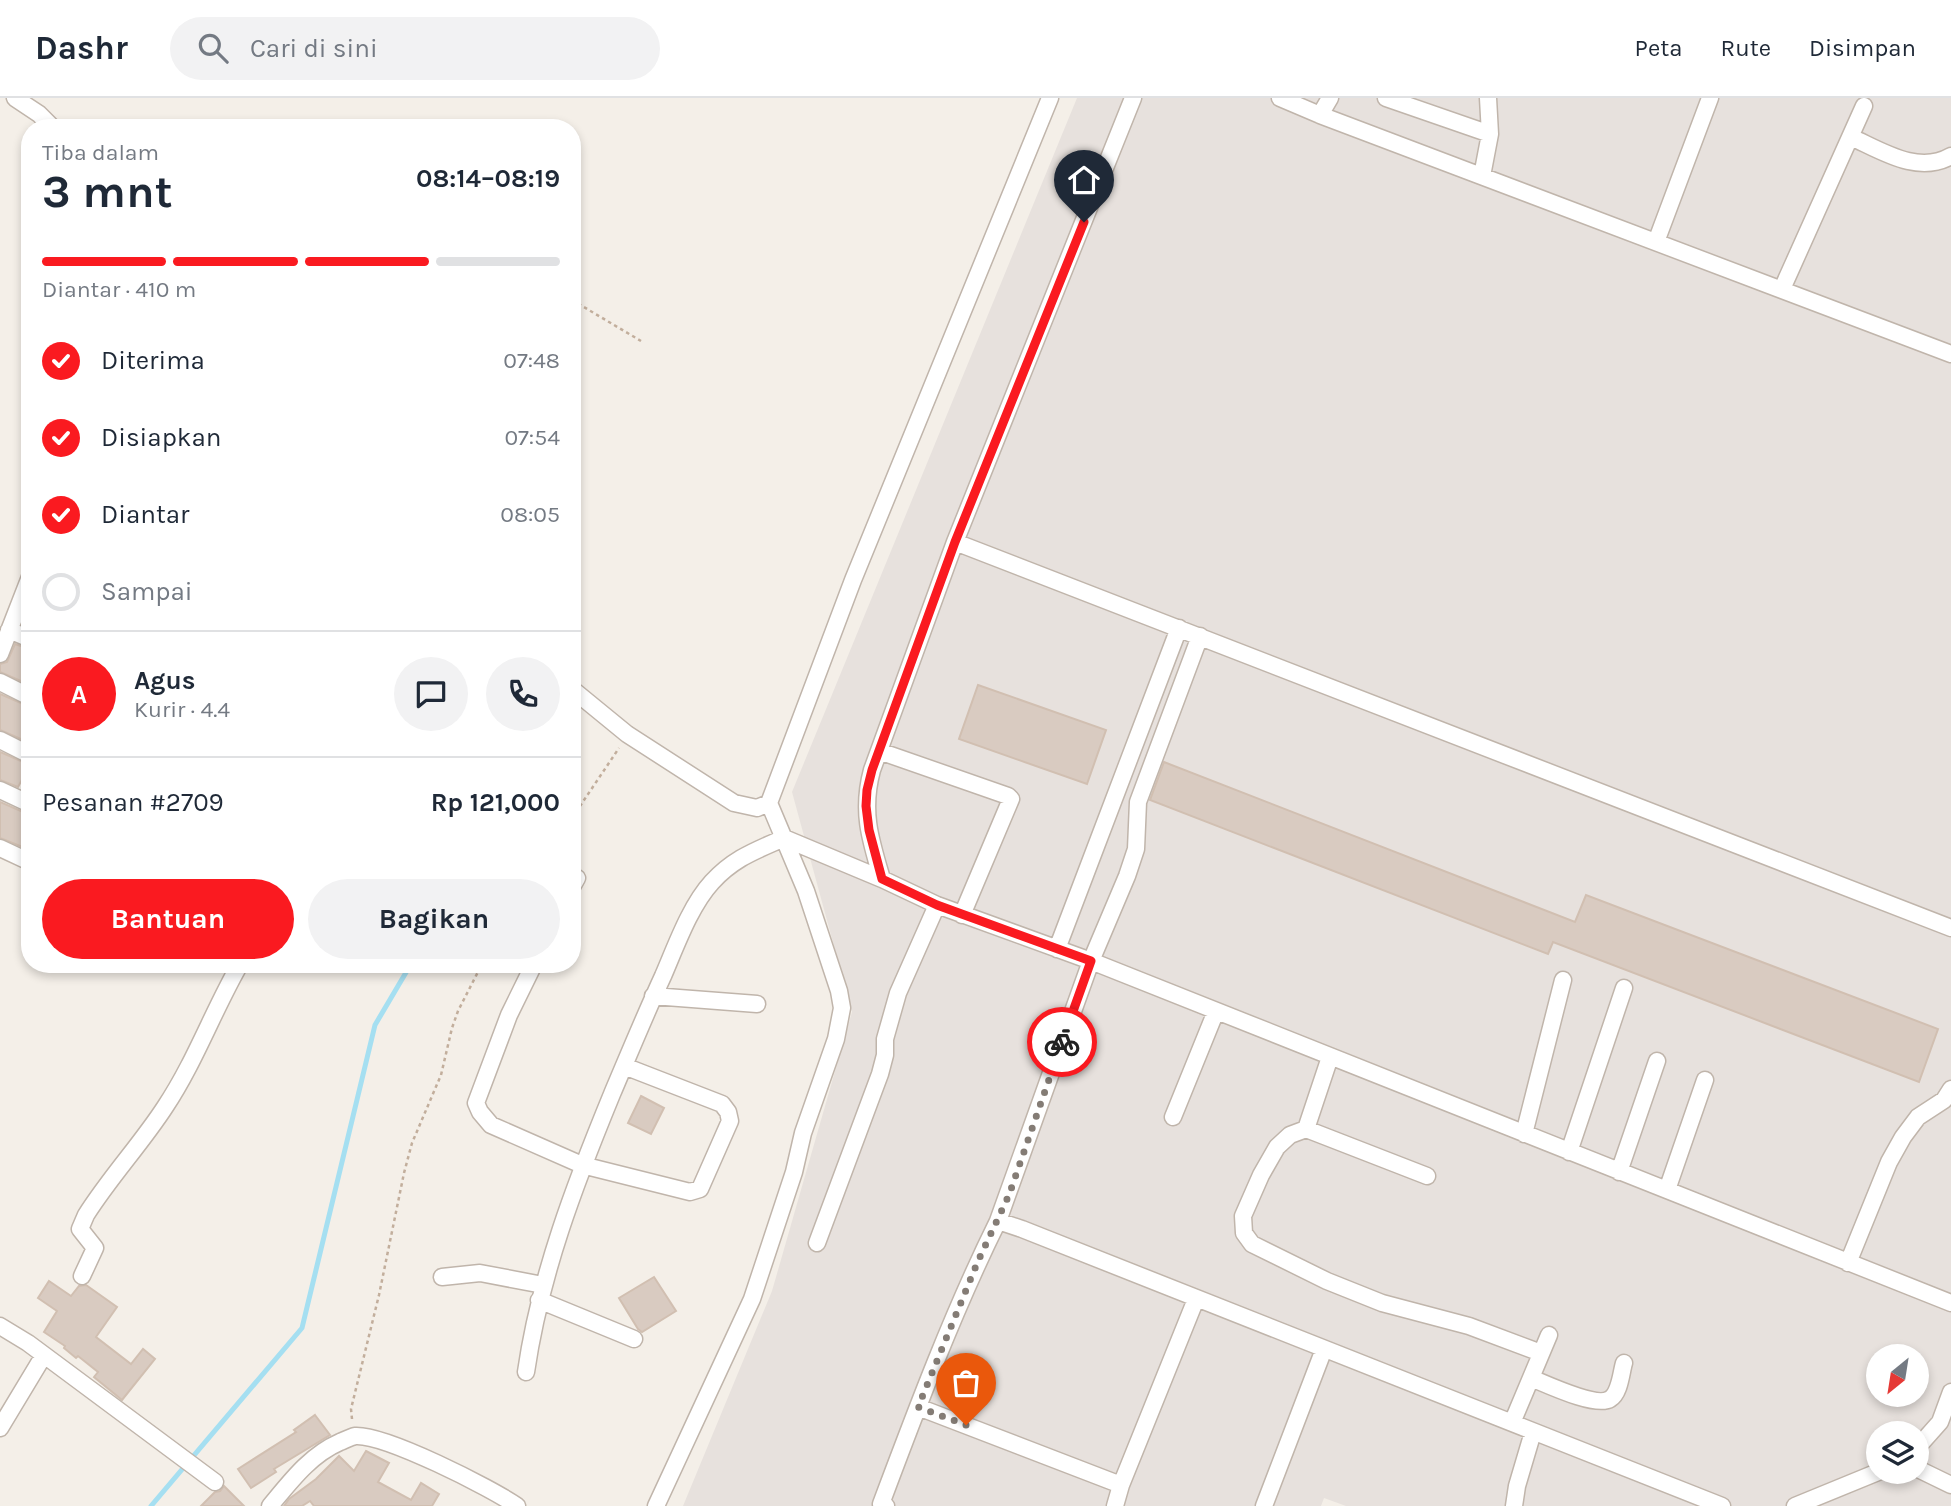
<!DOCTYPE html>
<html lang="id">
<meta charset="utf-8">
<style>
:root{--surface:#fff;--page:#f2f2f3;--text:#1f2937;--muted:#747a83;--line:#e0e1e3;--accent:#fa1a20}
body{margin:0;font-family:Karla,sans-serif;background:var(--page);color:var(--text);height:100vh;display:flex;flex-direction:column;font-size:26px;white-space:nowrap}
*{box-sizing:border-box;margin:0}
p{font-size:23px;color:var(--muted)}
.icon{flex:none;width:38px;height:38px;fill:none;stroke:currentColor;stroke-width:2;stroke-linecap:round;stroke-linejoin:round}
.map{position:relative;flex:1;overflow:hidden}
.sheet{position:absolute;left:21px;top:21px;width:560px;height:854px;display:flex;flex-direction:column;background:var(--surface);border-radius:28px;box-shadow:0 4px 10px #0003}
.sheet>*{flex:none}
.needle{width:46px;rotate:210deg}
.fabs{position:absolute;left:1866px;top:1246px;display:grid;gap:14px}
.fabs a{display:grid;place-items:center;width:63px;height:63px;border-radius:50%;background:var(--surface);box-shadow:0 4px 10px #0003;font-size:35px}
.pin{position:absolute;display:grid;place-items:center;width:60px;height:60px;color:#fff;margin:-72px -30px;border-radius:50% 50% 50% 0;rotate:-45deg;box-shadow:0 0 7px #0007}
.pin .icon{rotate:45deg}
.courier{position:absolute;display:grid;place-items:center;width:70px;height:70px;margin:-35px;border:5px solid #fa1a20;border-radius:50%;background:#fff;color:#222;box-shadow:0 2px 9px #0007}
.head em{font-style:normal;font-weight:700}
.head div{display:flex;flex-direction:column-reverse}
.head{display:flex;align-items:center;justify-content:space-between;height:119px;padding:0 21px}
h1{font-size:46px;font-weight:700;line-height:52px}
.bar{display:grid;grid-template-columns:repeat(4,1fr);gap:10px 7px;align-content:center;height:84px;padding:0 21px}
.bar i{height:9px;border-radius:5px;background:var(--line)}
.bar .current{background:var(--accent)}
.bar p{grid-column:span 4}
.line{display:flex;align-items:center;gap:18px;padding:0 21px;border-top:2px solid var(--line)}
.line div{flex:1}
.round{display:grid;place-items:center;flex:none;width:74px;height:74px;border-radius:37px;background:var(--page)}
ol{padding:0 21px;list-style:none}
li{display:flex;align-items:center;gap:21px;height:77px}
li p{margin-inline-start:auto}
li .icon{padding:7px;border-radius:50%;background:var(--accent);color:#fff;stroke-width:4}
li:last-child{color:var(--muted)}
li i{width:38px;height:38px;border:4px solid var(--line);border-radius:50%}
.cta{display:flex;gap:14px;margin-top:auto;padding:14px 21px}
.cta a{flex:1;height:80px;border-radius:42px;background:var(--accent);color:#fff;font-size:28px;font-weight:700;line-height:80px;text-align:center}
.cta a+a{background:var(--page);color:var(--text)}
header{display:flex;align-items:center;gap:42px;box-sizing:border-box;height:98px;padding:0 35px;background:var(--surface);border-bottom:2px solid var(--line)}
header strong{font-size:33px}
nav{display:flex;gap:38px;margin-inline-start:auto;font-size:24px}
.search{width:490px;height:63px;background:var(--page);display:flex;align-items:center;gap:18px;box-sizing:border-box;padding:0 24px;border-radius:38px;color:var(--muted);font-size:26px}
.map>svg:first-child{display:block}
</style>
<header>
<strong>Dashr</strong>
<div class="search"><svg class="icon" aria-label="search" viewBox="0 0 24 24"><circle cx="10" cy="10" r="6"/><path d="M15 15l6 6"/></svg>Cari di sini</div>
<nav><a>Peta</a><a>Rute</a><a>Disimpan</a></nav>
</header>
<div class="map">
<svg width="1951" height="1408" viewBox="0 0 1951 1408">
<rect width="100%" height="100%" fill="#f4efe8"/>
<!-- industrial -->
<path fill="#e7e1dd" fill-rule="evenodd" d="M1077 0H1951V1408H1346L1324 1400 1321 1408H683L772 1193 852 914 792 694ZM1878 1258H1916V1297H1878ZM1878 1335H1916V1374H1878Z"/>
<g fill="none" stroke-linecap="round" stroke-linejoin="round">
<!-- stream -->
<path stroke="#a5dff1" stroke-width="5" d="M151 1408 302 1230 375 927 411 866"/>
</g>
<!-- building -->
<path fill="#d9cbc1" stroke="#d1bfb1" stroke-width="2" d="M15 546 30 551V587L0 574V566L7 564Z
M978 587 1106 632 1087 686 959 641Z
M0 596 30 609V617L25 627 30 630V645L0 632Z
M0 654 30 667V681L24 678 18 689 0 682Z
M1164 664 1575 824 1586 797 1938 931 1919 984 1553 844 1548 856 1150 702Z
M0 704 30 717V752L0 740Z
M641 998 664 1010 651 1036 628 1025Z
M654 1179 676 1213 642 1234 638 1231 619 1200Z
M49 1183 71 1198 79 1188 86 1187 117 1209 96 1239 131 1266 143 1251 155 1261 122 1302 94 1279 98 1274 78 1258 76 1260 64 1250 65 1248 44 1234 57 1213 38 1200Z
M315 1317 330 1337 274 1371 276 1374 251 1390 238 1371 296 1334 294 1332Z
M366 1353 389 1365 378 1384 411 1402 421 1385 439 1396 432 1408H314L310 1403 302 1408H284L289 1401 316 1381 339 1358 354 1373Z
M224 1388 244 1408H201L215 1394 220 1393Z"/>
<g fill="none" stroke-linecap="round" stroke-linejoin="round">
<defs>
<path id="minor" d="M15 0 39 16 53 30
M1133 0 955 444 872 672C861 713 870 741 882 781L937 807 1091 863 1951 1205
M1280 0 1320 17 1951 256
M1386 0 1490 36
M1320 17 1330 0
M1851 39C1882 53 1918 77 1951 58
M1482 78 1490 36 1488 0
M1656 144 1710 0
M1782 191 1864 8
M955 444 1951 830
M9 532 30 541
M1200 538 1138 704 1136 751 1127 778 1091 863 998 1123 1022 1131 1722 1408
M0 556 30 479
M0 584 30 599
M572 591 627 636 734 705 757 710 769 705
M0 642 30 657
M879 653 1008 698 1011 701 962 817
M0 692 30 706
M0 750 30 764
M572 789 577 780
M1057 851 1179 530
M534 866 509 917 476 1005 480 1014 491 1027 582 1067 690 1094 700 1091 730 1023 728 1014 722 1006 624 968
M653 898 757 906
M1330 959 1306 1031 1290 1037 1277 1049 1261 1077 1243 1118 1244 1135 1252 1146 1327 1183 1382 1205 1469 1228 1541 1255
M1173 1019 1216 913
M1306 1031 1427 1078
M1524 1036 1563 882
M1569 1054 1624 890
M1619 1074 1657 963
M1667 1092 1705 982
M817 1145 880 976 885 957V941L898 895 937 807
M1848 1165 1889 1064 1903 1039 1918 1019 1944 1002 1951 991
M82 1178 95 1150 80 1131 86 1117C110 1079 141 1046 165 1009 195 964 213 913 240 866
M442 1179 480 1175 543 1187
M539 1202 634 1241
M0 1228 28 1245 215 1384
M526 1274C540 1177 575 1086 612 996 629 956 645 917 663 878 676 848 690 808 712 784 734 760 755 753 784 740L882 781
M1531 1280C1546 1286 1596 1310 1610 1301 1620 1295 1621 1275 1624 1265
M918 1309 1121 1387
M1512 1325 1549 1237
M0 1330 44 1257
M1916 1351 1940 1324 1951 1294
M1916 1370 1951 1387
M270 1408C290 1384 310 1357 340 1344 345 1342 351 1339 355 1338 385 1336 491 1390 517 1408
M656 1408 752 1201 794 1074 803 1035 836 941 842 910 839 893 806 793 769 705 853 482 1050 0
M886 1408 881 1406C917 1310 953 1214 998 1123
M1115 1408 1121 1387 1196 1201
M1264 1408 1324 1251
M1514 1408 1517 1388 1533 1334
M1795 1408 1878 1374"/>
</defs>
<!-- minor casing -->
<use href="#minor" stroke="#c0b5ab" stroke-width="19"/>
<!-- path -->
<path stroke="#c2ae9c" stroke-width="2.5" stroke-dasharray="3.5 3.5" stroke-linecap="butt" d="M572 202 641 243
M572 720 619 650
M352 1321 351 1311 379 1197 404 1075 412 1045 441 977 452 930 458 913 482 866"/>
<!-- minor -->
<use href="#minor" stroke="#fff" stroke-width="16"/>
</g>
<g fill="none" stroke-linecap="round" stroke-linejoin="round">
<!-- done -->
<path stroke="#847c75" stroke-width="7" stroke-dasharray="0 12.6" d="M966 1327 918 1309 978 1163 1009 1097 1062 944"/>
<!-- route -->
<path stroke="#fa1a20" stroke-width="9" d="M1062 944 1091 863 937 807 882 781 869 732 866 708 867 692 872 672 955 444 1084 124"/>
</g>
</svg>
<div class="fabs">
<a><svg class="needle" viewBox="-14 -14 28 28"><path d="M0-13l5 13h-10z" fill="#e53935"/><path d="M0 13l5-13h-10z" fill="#747a83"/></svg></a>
<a><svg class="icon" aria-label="layers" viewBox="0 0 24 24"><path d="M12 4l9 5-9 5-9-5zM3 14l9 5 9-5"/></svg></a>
</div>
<div class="pin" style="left:966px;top:1327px;background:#ea580c"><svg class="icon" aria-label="bag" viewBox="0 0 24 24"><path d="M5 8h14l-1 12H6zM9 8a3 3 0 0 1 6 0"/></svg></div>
<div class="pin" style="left:1084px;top:124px;background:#1f2937"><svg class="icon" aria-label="home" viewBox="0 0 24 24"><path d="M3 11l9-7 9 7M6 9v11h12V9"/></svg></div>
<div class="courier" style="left:1062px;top:944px"><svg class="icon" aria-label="bike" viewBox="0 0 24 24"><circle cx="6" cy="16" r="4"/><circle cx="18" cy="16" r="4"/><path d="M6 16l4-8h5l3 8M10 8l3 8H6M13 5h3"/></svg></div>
<section class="sheet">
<div class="head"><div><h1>3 mnt</h1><p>Tiba dalam</p></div><em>08:14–08:19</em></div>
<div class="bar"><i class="current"></i><i class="current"></i><i class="current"></i><i></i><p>Diantar · 410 m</p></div>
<ol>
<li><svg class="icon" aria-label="check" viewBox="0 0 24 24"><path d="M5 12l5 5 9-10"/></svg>Diterima<p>07:48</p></li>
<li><svg class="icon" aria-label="check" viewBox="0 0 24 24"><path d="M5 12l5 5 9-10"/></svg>Disiapkan<p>07:54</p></li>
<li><svg class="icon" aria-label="check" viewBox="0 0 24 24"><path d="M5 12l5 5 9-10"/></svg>Diantar<p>08:05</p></li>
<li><i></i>Sampai</li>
</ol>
<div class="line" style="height:126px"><b class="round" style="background:var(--accent);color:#fff">A</b><div><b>Agus</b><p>Kurir · 4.4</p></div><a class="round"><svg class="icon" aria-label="chat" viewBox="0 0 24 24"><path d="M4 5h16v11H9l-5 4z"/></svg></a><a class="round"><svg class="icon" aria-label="phone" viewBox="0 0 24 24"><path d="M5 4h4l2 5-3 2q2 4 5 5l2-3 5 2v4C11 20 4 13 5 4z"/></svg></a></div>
<div class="line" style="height:91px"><div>Pesanan #2709</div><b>Rp 121,000</b></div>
<div class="cta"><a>Bantuan</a><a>Bagikan</a></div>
</section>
</div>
